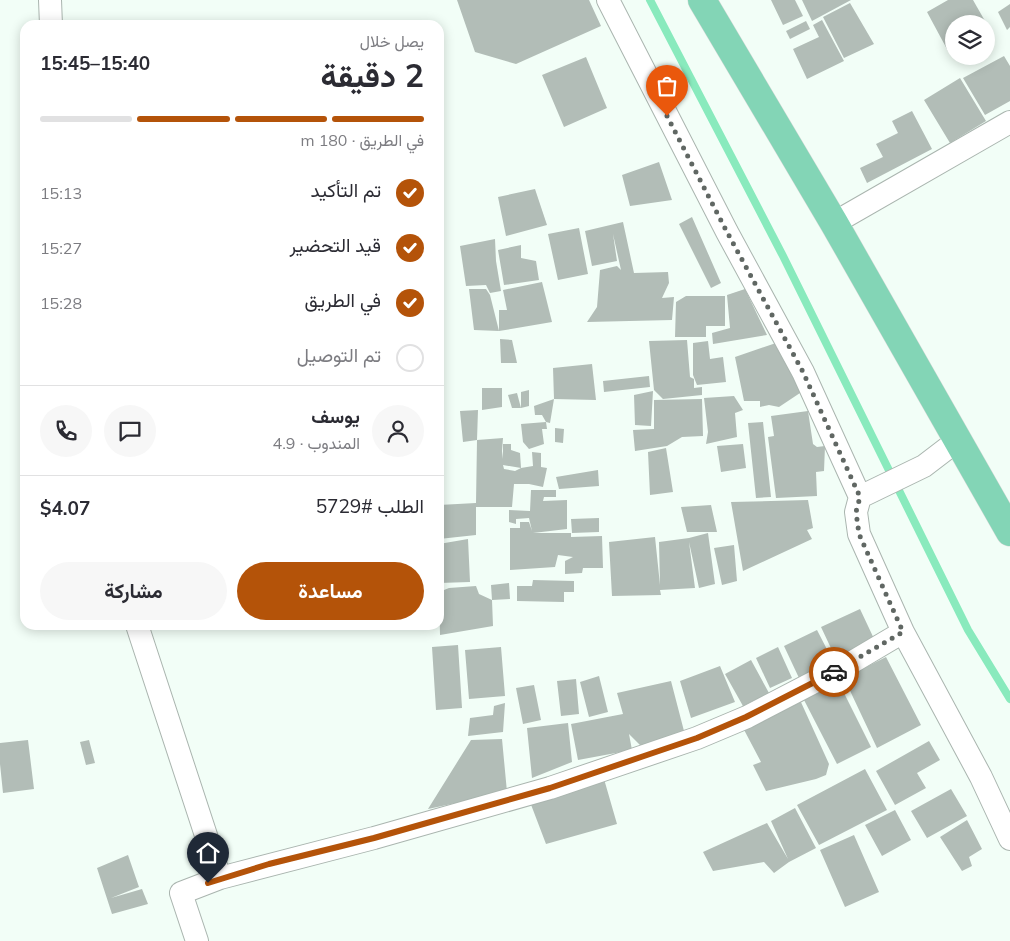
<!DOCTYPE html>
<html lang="ar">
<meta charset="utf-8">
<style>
:root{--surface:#fff;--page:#f7f7f7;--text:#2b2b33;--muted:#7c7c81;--line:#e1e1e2;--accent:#b45309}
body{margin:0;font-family:Mulish,Vazirmatn,sans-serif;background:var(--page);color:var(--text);direction:rtl;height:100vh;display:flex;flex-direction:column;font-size:19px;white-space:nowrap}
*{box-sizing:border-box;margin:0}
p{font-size:16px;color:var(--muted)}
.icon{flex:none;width:28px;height:28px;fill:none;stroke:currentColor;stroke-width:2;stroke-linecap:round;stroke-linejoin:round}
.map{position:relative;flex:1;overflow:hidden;direction:ltr}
.panel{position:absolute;left:20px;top:20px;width:424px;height:610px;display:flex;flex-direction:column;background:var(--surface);border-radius:15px;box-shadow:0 2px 12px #0003;direction:rtl}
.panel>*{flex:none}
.buttons{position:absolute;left:945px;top:15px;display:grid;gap:10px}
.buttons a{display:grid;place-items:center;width:50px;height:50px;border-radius:50%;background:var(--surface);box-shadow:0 2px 12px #0003;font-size:25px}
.pin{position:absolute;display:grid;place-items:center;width:42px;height:42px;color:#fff;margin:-51px -21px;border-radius:50% 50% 50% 0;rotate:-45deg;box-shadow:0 0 5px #0007}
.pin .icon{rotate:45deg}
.courier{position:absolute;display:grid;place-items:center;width:50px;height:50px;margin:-25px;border:4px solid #b45309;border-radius:50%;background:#fff;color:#222;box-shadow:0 1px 6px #0007}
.headline em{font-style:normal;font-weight:700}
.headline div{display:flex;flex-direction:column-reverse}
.headline{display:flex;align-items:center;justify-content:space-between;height:85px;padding:0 20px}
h1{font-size:32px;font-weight:700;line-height:38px}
.bar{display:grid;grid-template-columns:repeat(4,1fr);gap:8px 5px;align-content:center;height:60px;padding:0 20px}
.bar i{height:6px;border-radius:4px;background:var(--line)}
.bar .selected{background:var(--accent)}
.bar p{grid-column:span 4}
.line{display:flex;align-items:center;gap:12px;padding:0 20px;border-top:1px solid var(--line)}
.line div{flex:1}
.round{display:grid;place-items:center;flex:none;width:52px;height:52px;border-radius:26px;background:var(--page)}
ol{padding:0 20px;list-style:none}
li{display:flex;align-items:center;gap:15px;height:55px}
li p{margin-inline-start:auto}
li .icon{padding:5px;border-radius:50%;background:var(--accent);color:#fff;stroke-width:4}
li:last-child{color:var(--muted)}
li i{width:28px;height:28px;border:2px solid var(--line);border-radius:50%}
.primary-button{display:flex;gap:10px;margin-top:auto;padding:10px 20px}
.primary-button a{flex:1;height:58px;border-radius:30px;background:var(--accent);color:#fff;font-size:20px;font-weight:700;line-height:58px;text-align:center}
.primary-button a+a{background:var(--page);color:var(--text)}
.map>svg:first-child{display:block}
</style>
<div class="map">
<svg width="1010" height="941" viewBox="0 0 1010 941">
<rect width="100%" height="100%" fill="#f2fef7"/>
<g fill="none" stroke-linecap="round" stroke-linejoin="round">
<!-- stream -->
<path stroke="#89eabd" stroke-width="8" d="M650 0 783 256 968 630 1010 699"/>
</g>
<!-- building -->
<path fill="#b2bdb7" d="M457 0H589L601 26 516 64 475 52Z
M771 0H795L803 16 783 25Z
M802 0H851L812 21Z
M948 0H973L989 28 986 29V24H954V47L948 51 927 12Z
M850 3 874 44 844 58 823 17Z
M1010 4V27L1007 30 998 12Z
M822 20 844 61 807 79 793 49 819 37 813 25Z
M806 21 810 29 790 39 786 31Z
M1004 56 1010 66V101L985 115 963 78Z
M586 57 607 108 564 127 542 75Z
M960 78 986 121 950 143 924 100Z
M912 111 932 149 867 183 860 168 883 157 876 144 898 133 892 121Z
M659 162 672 200 630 206 622 175Z
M535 189 547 225 506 236 498 197Z
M692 217 721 283 711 288 679 224Z
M623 222 634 273 668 272 669 283 662 298 674 297 672 320 587 322 597 307 600 270 617 266 621 270 613 234 617 261 592 266 585 231Z
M579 228 588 274 558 280 548 234Z
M495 239 496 261 501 291 490 293 486 285 466 286 460 246Z
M521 245V258L536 261 539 280 504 285 498 250Z
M542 282 552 322 499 331V310H507L503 290Z
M469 289H486L490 295 499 331 474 330Z
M745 289 767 335 713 344 712 333 730 328 727 295Z
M686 296H725V326H706V337H675L676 302Z
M500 339 512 340 517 363H501Z
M687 340 690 377 694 379V388L702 387V395L663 399 654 390 649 341Z
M708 341 710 359 723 357 726 382 697 385 693 375V343Z
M776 343 803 391 779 407 769 405 760 407V401H744L735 357Z
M592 364 596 400 554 399 553 368Z
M649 376 650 387 604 392 603 381Z
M482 388H502V407L482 410Z
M529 390V406L521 408V392Z
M653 391 651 426 635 425 634 395Z
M517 393 521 408H512L508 395Z
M734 396 743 410 735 413 737 437 706 444 708 432 704 398Z
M554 399 550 423 546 422 542 415H535L534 406Z
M702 399 703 436 682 437 667 446 635 451 633 430 654 429V400Z
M478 410 477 440 463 442 460 411Z
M808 411 813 444 817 447 825 446 824 471 816 472 817 496 776 498 768 437 774 436 771 416Z
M546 422 547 429H542L544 444 529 449 523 442 521 424Z
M763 422 771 497 756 498 748 423Z
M555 428 564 429 563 443 555 442Z
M503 438 502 451 503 459V444H511V450L520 453 521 468 503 465 504 469 515 471 521 468 533 466 532 452 541 453V467L547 468 543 487 529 484H514L512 507H476V535L439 539V505L476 503 477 440Z
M743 444 746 468 721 472 717 446Z
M666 448 673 492 650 495 648 452Z
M598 470 599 486 559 489 556 477Z
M531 490H556V497H544L543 501 567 500V529L533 533H571V537L602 536 603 568H583L582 573 565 574V561L573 557 558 555 555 567 510 570V528H520V522H529L532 531 529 518 516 519V524L509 522V510L530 511Z
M808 500 813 528 807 530 812 539 743 571 731 502Z
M711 505 717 532H687L681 507Z
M599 518V532L572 533 571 519Z
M708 533 715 584 699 588 689 542 695 588 660 590 661 595 612 596 609 542 655 537 660 585 659 542 689 538Z
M468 539 470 582 439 583V544Z
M734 545 737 581 722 585 714 548Z
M533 580 574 581V592H564V602L517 601V586H532Z
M509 583 510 599 492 600 491 585Z
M476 586 479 594 492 600 493 626 440 635 439 592 449 588Z
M860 609 876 643 837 661 821 627Z
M817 630 833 661 799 678 784 646Z
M458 645 462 708 436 710 432 647Z
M501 647 505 696 469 699 465 650Z
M778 647 792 678 770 688 756 658Z
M886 657 921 725 877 748 844 678Z
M751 660 769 693 743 706 725 674Z
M720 666 735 702 691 718 680 681Z
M599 676 608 712 589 717 580 682Z
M576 679 579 714 561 716 557 681Z
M671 681 684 731 642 747 629 734 632 750 578 760 571 724 623 714 617 693Z
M839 683 871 747 837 764 804 700Z
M534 685 541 720 523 724 516 688Z
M800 700 829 764 826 775 816 779 766 791 753 765 761 762 742 726Z
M505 703 503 732 468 736 470 718 493 715 494 706Z
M568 723 572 762 532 778 527 728Z
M502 739 507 792 428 809 471 740Z
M28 740 34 789 3 793 0 764V743Z
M89 740 95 763 86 765 80 742Z
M929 741 940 760 917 773 926 788 895 805 876 771Z
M865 769 887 810 819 845 797 805Z
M604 779 617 824 546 844 530 802Z
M951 789 967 816 927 838 911 811Z
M795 808 816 848 789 862 774 873 764 862 713 871 703 852 767 823 788 859 771 821Z
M895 810 911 840 882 856 865 825Z
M967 820 982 849 969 857 972 866 962 871 940 837Z
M854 835 879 892 845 907 820 850Z
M128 855 139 887 111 898 142 889 148 904 112 914 97 868Z"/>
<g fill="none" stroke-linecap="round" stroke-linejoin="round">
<defs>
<path id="minor" d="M50 0 51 25
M608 0 727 232 803 372 860 497
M834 223 1010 122
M958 440 924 466 860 497 856 512 859 534 903 632 981 777 1010 839
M137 625 220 878 181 893 197 941
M220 878 374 838 550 788 697 738 747 717 849 664 903 632"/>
<path id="primary" d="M702 0 834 223 1010 532"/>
</defs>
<!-- minor casing -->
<use href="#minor" stroke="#aab5af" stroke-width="24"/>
<!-- primary casing -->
<use href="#primary" stroke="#d9dad9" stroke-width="29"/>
<!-- minor -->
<use href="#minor" stroke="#fff" stroke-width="22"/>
<!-- primary -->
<use href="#primary" stroke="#83d5b6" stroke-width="28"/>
</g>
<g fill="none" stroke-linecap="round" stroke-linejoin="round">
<!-- done -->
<path stroke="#606763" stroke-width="5" stroke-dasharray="0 9" d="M667 116 727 232 803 372 860 497 856 512 859 534 903 632 834 672"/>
<!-- route -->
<path stroke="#b45309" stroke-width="6" d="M208 883 269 864 374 838 550 788 644 756 697 738 746 717 834 672"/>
</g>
</svg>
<div class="buttons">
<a><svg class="icon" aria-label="layers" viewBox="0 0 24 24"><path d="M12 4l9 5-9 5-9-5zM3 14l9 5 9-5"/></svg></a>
</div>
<div class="pin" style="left:667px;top:116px;background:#ea580c"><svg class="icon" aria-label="bag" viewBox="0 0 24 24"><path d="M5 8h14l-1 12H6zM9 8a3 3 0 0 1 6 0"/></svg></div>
<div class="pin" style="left:208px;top:883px;background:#1f2937"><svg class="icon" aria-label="home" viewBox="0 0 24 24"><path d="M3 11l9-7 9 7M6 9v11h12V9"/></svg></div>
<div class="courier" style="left:834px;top:672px"><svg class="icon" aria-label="car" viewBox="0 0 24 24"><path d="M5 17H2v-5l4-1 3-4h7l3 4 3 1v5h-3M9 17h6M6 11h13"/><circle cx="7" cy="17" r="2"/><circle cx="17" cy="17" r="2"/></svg></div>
<section class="panel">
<div class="headline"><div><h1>2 دقيقة</h1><p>يصل خلال</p></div><em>15:40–15:45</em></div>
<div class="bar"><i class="selected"></i><i class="selected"></i><i class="selected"></i><i></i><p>في الطريق · 180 m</p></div>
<ol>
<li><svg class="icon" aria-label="check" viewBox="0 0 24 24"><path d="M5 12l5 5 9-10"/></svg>تم التأكيد<p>15:13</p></li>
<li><svg class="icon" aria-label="check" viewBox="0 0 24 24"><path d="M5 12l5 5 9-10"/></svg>قيد التحضير<p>15:27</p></li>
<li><svg class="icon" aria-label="check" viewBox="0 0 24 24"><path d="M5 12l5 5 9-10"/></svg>في الطريق<p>15:28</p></li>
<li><i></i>تم التوصيل</li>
</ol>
<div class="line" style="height:90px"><a class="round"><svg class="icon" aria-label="person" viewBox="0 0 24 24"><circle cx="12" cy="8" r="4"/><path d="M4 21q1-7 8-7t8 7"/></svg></a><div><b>يوسف</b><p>المندوب · 4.9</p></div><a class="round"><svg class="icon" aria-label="chat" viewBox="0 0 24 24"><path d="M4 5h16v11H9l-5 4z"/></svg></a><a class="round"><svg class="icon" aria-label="phone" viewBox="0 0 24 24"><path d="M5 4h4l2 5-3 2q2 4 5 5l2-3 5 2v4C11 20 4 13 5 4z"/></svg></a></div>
<div class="line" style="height:65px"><div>الطلب #5729</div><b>$4.07</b></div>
<div class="primary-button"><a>مساعدة</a><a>مشاركة</a></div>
</section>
</div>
